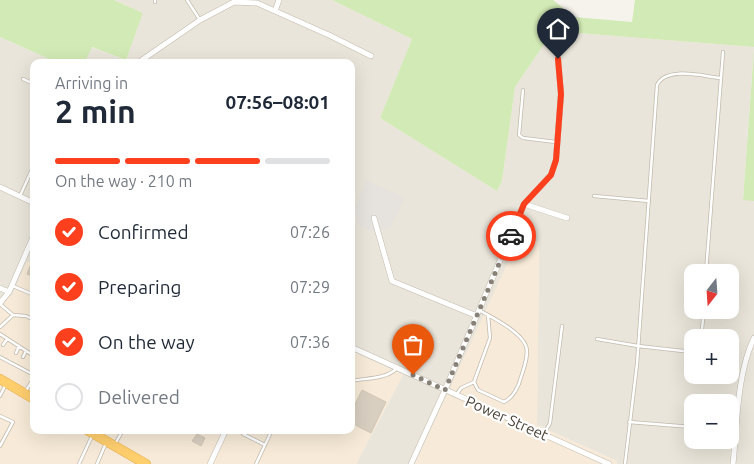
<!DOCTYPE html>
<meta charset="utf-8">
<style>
:root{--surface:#fff;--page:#f6f6f7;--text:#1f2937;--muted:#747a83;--line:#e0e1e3;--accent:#fc3f1d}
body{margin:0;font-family:Ubuntu,sans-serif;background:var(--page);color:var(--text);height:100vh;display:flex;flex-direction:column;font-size:19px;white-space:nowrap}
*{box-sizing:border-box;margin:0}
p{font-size:16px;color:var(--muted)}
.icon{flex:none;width:28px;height:28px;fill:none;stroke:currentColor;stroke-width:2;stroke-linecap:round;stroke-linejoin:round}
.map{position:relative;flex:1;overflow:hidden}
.drawer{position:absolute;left:30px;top:59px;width:325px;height:375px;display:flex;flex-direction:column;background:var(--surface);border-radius:10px;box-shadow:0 5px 20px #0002}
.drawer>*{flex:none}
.needle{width:32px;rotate:197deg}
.controls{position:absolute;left:684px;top:264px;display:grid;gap:10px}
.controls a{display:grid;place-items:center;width:55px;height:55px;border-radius:10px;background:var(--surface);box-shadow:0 5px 20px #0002;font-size:25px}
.pin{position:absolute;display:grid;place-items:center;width:42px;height:42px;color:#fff;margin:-51px -21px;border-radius:50% 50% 50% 0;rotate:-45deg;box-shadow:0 0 5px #0007}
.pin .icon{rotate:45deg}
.courier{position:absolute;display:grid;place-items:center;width:50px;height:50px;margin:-25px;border:4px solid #fc3f1d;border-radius:50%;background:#fff;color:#222;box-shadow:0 1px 6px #0007}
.summary em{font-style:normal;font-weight:600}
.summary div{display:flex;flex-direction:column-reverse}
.summary{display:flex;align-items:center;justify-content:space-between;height:85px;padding:0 25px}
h1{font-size:32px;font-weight:600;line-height:38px}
.bar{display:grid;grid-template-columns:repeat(4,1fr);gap:8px 5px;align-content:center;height:60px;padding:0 25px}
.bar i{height:6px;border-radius:4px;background:var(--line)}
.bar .on{background:var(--accent)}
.bar p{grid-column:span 4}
ol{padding:0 25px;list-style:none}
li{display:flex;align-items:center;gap:15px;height:55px}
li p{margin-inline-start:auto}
li .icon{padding:5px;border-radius:50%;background:var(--accent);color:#fff;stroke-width:4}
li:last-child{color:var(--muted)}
li i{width:28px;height:28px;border:2px solid var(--line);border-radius:50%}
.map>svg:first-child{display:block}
</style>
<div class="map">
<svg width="754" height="464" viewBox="0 0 754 464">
<rect width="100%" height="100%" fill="#f6f3ec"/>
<!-- residential -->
<path fill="#eae5da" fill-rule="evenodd" d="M114 0H332L412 39 380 118 497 191 502 181 515 87 553 31 754 47 743 199 754 201V464H617V461L537 425 539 243 447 396 415 464H356L403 375 351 351V62H85L91 47 126 60 143 13ZM692 272H730V310H692ZM692 338H730V375H692ZM692 402H730V440H692Z
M0 37 56 62H34V265L27 262 12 297H0Z"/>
<!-- commercial -->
<path fill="#f7ead8" d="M521 234 539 243 537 425 617 461V464H415Z
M27 261 34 265V430H351V351L403 375 356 464H0V297L12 296Z"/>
<!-- industrial -->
<path fill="#e6e2dd" d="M366 180 405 198 390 228 372 231 359 225 355 208Z"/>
<!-- green -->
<path fill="#d2eab5" d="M0 0H114L143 13 126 60 92 47 85 62H56L0 37Z
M332 0H553L574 17 632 22 635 0H754V47L553 31 515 87 502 181 497 191 380 118 412 39Z
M754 49V201L743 200Z"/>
<!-- building -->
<path fill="#d8cfc1" stroke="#d3c7b4" d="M30 266 34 267V277L27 274Z
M362 390 386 402 371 433 351 423V407L353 408Z
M197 434 205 438 201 446 192 441Z"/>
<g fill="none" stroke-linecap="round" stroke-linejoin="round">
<defs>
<path id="lane" d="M187 0 200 20
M155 2V0
M23 79 34 84
M523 90 519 135 523 138 556 142
M20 196 33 167
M594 196 649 201
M706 272 723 52
M13 286 34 295
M0 304 13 315 0 327
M479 310C493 318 520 331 526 346 529 355 524 368 521 377 519 386 513 398 504 402L478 390 474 382 490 338 488 315
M13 315 26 316 34 320
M0 334 34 356
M701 338 704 310
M597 339 638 346 692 352
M3 345 7 339
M16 353 19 346
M0 357 34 375
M23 357 26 351
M351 381C366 378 386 379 396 369
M25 392 34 378
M456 395 461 388 474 382
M0 396 6 384
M0 416 13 422 0 446
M629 422 692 427
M243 434 265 445
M544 434 550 423 562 326
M115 444 123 430
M79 464 92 436
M97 464 106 443
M256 464 272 430
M625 464 637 364 657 85C666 66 702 76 720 78"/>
<path id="street" d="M275 11 279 0
M139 62 200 20 234 2 257 3 331 36 371 56
M0 187 34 203
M524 204 567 218
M374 218 392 281 477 316
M0 288 9 292
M0 303 9 292 34 235
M351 347 609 464
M210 464 226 430
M411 464 445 390 524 204 551 175 556 160 561 94 558 59
M733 464C737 425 737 373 754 338"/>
<path id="highway" d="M0 379 34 399
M87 430 146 464"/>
</defs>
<!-- lane casing -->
<use href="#lane" stroke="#c2bbae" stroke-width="4"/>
<!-- street casing -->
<use href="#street" stroke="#c2bbae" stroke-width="6"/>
<!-- highway casing -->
<use href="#highway" stroke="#e0a43c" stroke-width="10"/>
<!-- lane -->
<use href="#lane" stroke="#fff" stroke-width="2.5"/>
<!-- street -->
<use href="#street" stroke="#fff" stroke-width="5"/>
<!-- highway -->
<use href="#highway" stroke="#ffcf6e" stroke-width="9"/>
</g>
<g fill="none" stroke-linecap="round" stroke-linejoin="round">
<!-- done -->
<path stroke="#878178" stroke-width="5" stroke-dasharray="0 9" d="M413 375 445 390 511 236"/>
<!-- route -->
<path stroke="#fc3f1d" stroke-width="6" d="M511 236 524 204 551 175 556 160 561 94 558 59"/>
</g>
<g text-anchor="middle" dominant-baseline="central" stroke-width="4.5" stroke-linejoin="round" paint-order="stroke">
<!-- street labels -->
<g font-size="15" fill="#4b4439" stroke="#fff">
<text transform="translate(507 418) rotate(24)">Power Street</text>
</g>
</g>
</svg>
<div class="controls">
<a><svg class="needle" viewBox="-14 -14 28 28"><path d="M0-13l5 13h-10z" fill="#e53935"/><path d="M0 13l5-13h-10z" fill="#747a83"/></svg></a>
<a>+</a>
<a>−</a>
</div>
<div class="pin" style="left:413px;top:375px;background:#ea580c"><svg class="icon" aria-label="bag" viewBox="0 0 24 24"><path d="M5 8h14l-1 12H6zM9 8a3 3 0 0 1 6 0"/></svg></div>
<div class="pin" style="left:558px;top:59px;background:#1f2937"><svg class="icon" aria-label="home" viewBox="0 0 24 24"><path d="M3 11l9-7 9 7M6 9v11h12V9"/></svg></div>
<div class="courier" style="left:511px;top:236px"><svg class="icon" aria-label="car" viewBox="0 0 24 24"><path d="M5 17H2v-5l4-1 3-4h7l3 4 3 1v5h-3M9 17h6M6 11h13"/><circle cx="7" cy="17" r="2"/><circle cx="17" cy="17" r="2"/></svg></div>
<section class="drawer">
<div class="summary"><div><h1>2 min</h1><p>Arriving in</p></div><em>07:56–08:01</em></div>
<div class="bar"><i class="on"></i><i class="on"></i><i class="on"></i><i></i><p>On the way · 210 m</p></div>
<ol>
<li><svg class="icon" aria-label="check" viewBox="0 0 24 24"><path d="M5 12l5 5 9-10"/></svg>Confirmed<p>07:26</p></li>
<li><svg class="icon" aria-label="check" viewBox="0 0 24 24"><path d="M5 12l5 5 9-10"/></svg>Preparing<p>07:29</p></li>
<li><svg class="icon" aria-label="check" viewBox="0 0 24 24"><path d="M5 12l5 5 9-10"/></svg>On the way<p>07:36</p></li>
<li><i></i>Delivered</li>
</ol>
</section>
</div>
